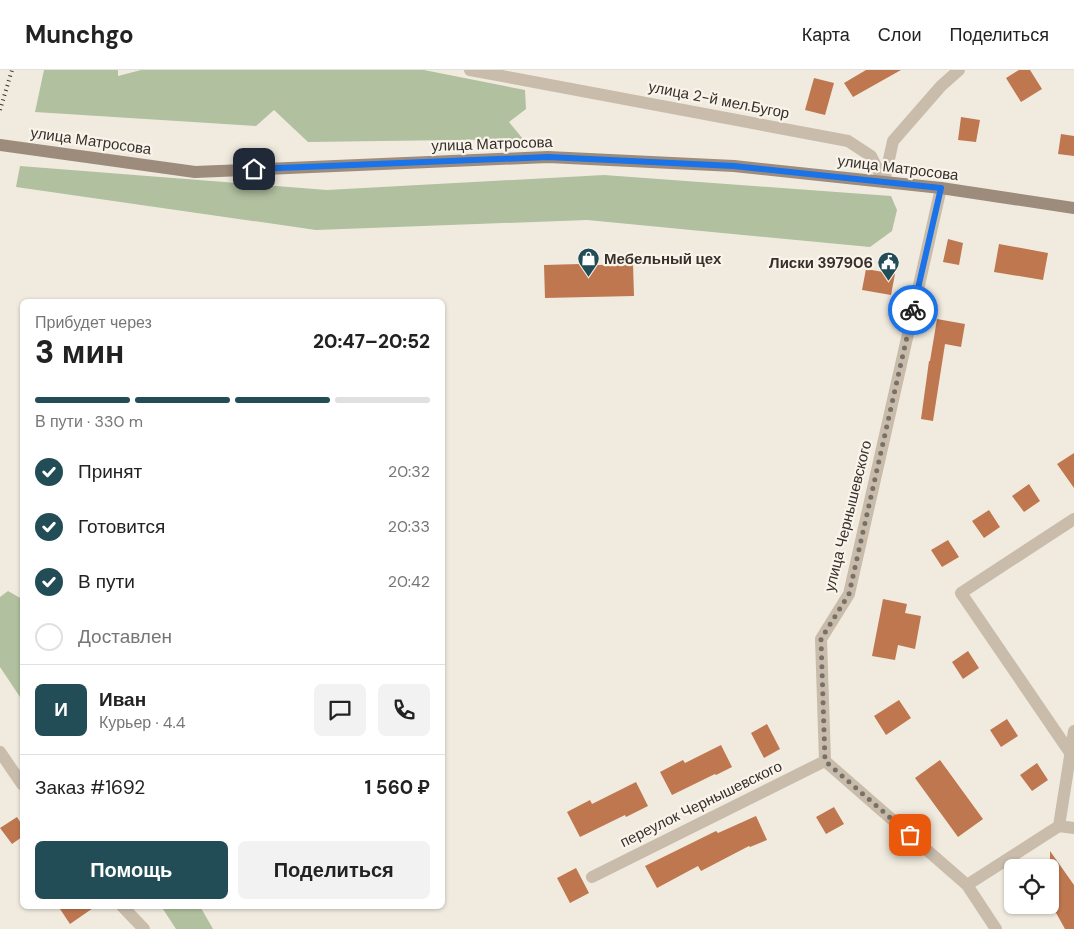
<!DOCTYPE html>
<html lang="ru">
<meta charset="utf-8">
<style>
:root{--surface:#fff;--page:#f2f2f2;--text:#222;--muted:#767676;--line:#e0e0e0;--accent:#224d56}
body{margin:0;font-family:"DM Sans",sans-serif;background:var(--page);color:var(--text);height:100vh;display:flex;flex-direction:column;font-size:19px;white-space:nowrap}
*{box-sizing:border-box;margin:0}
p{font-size:16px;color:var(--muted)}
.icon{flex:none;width:28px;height:28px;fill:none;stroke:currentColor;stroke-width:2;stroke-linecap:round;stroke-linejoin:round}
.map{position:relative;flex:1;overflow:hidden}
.panel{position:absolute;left:20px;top:229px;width:425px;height:610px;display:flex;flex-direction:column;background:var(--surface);border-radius:8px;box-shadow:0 1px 4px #0004}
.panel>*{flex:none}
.fabs{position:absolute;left:1004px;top:789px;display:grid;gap:10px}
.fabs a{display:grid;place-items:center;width:55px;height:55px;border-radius:8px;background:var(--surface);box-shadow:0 1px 4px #0004;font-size:25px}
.pin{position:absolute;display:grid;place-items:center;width:42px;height:42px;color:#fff;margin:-21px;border-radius:10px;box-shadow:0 2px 8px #0006}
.courier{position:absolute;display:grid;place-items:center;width:50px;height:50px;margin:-25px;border:4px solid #1a73e8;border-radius:50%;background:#fff;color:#222;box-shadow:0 1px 6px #0007}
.summary em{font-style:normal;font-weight:800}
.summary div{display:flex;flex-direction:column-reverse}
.summary{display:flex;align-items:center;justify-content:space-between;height:85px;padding:0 15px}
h1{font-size:32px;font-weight:800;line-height:38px}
.bar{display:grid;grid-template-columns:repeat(4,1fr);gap:8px 5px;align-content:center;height:60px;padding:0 15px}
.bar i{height:6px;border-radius:4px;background:var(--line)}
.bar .current{background:var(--accent)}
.bar p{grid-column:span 4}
.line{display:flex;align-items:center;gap:12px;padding:0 15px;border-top:1px solid var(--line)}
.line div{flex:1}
.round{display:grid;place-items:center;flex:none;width:52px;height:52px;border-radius:8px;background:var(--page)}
ol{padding:0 15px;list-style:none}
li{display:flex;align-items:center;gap:15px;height:55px}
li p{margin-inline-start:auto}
li .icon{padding:5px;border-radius:50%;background:var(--accent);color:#fff;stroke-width:4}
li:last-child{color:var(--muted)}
li i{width:28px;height:28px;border:2px solid var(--line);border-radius:50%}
.button{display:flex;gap:10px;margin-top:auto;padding:10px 15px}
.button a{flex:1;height:58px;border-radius:8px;background:var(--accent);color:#fff;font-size:20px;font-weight:800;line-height:58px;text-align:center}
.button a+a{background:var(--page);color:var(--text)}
header{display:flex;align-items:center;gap:30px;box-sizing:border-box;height:70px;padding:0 25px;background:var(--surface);border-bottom:1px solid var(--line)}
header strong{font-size:24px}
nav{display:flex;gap:28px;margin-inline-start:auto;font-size:18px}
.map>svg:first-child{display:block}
</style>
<header>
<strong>Munchgo</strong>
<nav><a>Карта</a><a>Слои</a><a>Поделиться</a></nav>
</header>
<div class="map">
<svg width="1074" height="859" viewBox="0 0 1074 859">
<rect width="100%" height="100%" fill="#f1ebdf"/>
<!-- green -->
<path fill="#b1c09f" d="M44 0H118V6L141 0H424L525 20 526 39 509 52 523 69 308 72 274 40 256 56 35 42Z
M20 96 327 120 604 105 891 126 897 140 892 161 870 177 587 150 316 160 16 117Z
M8 521 22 529V630L0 597V527Z
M161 836H195L201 838 213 859H176Z"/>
<!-- building -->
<path fill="#bf774f" d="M866 0H901L853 27 844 13Z
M1019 0H1030L1042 19 1021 32 1006 8Z
M814 8 834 13 825 45 805 40Z
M961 47 980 50 976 72 958 70Z
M1061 64 1074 66V86L1058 84Z
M948 169 963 173 959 195 943 192Z
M999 174 1048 183 1043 210 994 202Z
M597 184 598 195 633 194 634 226 545 228 544 195 580 194V185Z
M866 199 895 204 891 225 862 220Z
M937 249 965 254 961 277 945 274 933 351 921 349 929 291H930Z
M1074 383V418L1057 394Z
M1029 414 1040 431 1024 442 1012 426Z
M989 440 1000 457 984 468 972 451Z
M948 470 959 487 942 497 931 480Z
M883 529 907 534 905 543 921 546 915 579 898 575 895 590 872 586Z
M968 581 979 598 963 609 952 592Z
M899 630 911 648 886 665 874 646Z
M1007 649 1018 666 1001 677 990 660Z
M767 654 780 679 764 688 751 663Z
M721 675 732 697 716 705 715 704 672 725 660 702 683 690 685 693Z
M940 690 983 749 958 767 915 708Z
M1037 693 1048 710 1032 721 1020 705Z
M636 712 648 736 626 747 625 745 580 767 567 742 590 730 592 734Z
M834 737 844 754 826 764 816 747Z
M756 746 767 770 750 777 749 776 701 801 698 796 657 818 645 796 716 761 718 763Z
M17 747 22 755V767L12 774 0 758Z
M1050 781 1074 815V859H1065L1050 832Z
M576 798 589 823 570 833 557 808Z
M58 836H96L70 854Z"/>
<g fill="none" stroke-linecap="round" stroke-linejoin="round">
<!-- street -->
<path stroke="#c9bcab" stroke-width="12" d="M470 0 848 71 871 86 884 112
M884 112 893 71 941 16 959 0
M941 118 849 524 821 569 825 691 967 815 996 859
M0 682 22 714
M1071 684 961 523 1074 449
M1059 756 1074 661
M592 807 825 691
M967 815 1059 756 1074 758
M122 836 144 859"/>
<!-- secondary -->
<path stroke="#9d8c7c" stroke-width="12" d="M0 75 195 102 548 87 734 96 941 118 1074 138"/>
<!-- rail -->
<path stroke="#37302a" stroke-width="4" stroke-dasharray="1 4" stroke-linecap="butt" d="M0 40 12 0"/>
</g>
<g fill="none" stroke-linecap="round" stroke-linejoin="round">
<!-- done -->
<path stroke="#787169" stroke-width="5" stroke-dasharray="0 9" d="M910 765 825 691 821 569 849 524 913 240"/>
<!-- route -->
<path stroke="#1a73e8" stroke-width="6" d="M254 99 548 87 734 96 941 118 913 240"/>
</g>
<!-- icons -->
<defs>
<symbol id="shop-pin" viewBox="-11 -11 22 30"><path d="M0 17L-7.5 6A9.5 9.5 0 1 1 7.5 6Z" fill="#224d56" stroke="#f9f4eb"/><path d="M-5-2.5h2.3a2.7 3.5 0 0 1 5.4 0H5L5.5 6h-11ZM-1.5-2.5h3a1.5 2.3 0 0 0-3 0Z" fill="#fff"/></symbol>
<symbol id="civic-pin" viewBox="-11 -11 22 30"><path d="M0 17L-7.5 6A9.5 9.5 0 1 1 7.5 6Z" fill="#224d56" stroke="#f9f4eb"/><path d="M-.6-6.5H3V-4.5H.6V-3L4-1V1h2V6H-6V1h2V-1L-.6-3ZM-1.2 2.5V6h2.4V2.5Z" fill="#fff"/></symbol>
</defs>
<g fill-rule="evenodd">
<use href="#shop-pin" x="576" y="176" width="25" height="34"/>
<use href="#civic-pin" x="876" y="180" width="25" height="34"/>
</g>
<g text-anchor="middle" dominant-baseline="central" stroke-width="4.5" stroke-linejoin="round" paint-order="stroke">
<!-- street labels -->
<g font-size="15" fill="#37302a" stroke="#f9f4eb">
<text transform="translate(719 30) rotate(11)">улица 2-й мел.Бугор</text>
<text transform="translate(91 71) rotate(8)">улица Матросова</text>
<text transform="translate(492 74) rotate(-2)">улица Матросова</text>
<text transform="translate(898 98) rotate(7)">улица Матросова</text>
<text transform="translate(848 446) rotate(-76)">улица Чернышевского</text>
<text transform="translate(701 734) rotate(-26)">переулок Чернышевского</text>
</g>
<!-- poi labels -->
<g font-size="15" font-weight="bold" fill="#37302a" stroke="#f9f4eb" text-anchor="start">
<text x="604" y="189">Мебельный цех</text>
<text x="873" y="193" text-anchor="end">Лиски 397906</text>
</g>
</g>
</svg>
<div class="fabs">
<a><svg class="icon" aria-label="locate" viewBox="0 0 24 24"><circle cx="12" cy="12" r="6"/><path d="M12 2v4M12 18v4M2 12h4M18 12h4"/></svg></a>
</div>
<div class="pin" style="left:910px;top:765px;background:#ea580c"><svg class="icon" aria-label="bag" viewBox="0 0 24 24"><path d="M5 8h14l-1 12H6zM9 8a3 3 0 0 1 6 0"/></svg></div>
<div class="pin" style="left:254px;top:99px;background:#1f2937"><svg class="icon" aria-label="home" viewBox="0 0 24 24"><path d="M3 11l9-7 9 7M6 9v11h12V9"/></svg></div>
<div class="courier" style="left:913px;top:240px"><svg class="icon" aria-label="bike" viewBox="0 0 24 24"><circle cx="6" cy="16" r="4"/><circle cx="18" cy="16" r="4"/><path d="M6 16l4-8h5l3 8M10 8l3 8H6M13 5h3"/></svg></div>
<section class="panel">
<div class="summary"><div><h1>3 мин</h1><p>Прибудет через</p></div><em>20:47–20:52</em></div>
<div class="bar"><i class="current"></i><i class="current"></i><i class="current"></i><i></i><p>В пути · 330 m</p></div>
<ol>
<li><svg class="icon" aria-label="check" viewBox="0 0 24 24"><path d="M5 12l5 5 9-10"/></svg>Принят<p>20:32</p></li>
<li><svg class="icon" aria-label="check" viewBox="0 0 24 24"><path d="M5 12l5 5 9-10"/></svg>Готовится<p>20:33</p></li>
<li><svg class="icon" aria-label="check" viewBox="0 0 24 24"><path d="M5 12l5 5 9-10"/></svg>В пути<p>20:42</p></li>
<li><i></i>Доставлен</li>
</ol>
<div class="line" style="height:90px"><b class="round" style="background:var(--accent);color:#fff">И</b><div><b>Иван</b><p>Курьер · 4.4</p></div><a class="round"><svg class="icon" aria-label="chat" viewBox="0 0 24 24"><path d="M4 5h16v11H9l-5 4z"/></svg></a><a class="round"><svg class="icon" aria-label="phone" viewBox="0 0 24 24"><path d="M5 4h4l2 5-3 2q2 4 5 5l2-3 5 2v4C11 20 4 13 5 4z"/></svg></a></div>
<div class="line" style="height:65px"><div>Заказ #1692</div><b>1 560 ₽</b></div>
<div class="button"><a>Помощь</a><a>Поделиться</a></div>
</section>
</div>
